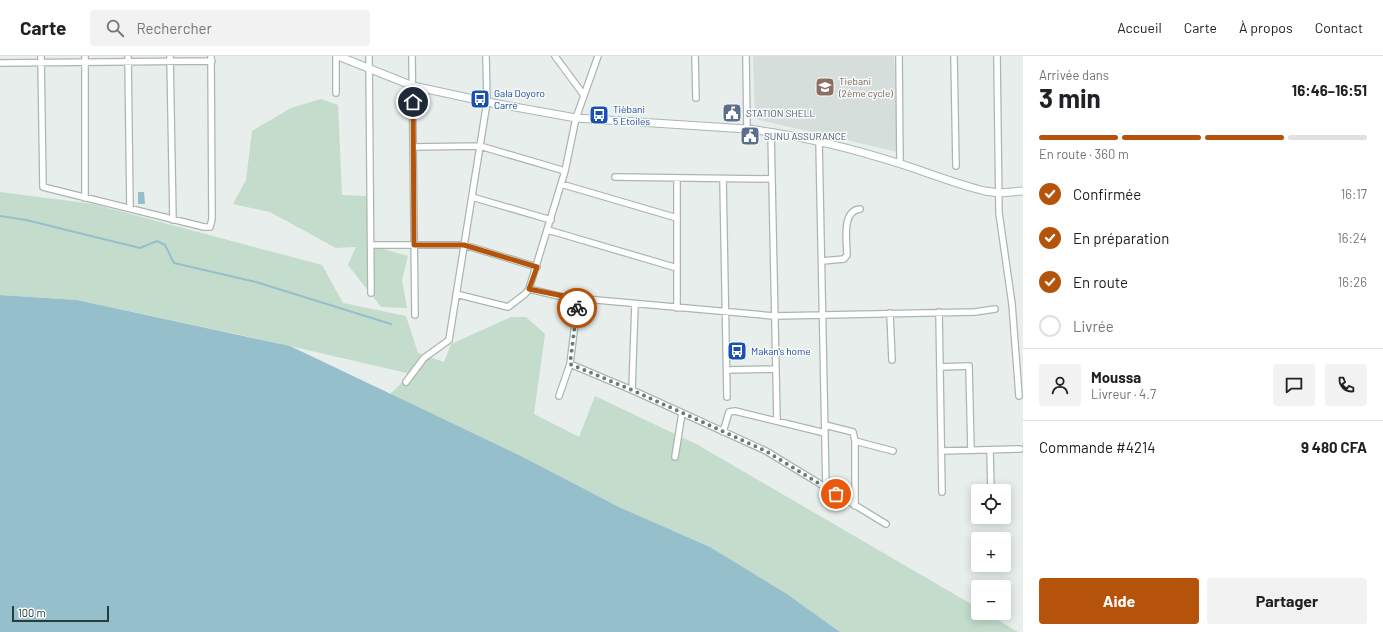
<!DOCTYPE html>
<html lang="fr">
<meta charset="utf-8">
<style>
:root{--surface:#fff;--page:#f2f2f2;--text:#202124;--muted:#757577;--line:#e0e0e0;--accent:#b45309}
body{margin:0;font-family:Barlow,sans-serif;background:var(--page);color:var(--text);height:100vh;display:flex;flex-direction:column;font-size:15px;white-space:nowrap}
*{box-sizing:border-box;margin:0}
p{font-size:13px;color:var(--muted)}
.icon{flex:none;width:22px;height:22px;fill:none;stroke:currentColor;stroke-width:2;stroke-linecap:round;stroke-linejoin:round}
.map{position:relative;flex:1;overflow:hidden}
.drawer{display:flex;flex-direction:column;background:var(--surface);width:360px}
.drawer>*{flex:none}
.fabs{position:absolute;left:971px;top:428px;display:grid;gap:8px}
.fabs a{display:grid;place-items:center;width:40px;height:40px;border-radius:4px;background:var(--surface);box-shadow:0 2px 10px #0003;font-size:20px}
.scale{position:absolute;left:12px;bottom:10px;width:97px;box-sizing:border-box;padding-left:4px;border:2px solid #273e3a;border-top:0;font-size:11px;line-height:14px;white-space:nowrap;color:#273e3a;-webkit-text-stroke:3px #f7faf9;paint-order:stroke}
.pin{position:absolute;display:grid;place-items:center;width:34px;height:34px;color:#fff;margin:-17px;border:2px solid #fff;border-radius:50%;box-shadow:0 1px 4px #0007}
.courier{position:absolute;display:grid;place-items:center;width:40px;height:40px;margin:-20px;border:3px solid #b45309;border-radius:50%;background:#fff;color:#222;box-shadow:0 1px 5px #0007}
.headline em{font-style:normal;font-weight:700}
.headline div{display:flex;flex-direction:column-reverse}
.headline{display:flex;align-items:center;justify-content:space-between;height:68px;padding:0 16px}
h1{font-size:26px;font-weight:700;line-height:30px}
.bar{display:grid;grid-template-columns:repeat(4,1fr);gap:6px 4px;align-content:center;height:48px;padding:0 16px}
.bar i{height:5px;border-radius:3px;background:var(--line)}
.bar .on{background:var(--accent)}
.bar p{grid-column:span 4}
.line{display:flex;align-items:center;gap:10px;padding:0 16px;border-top:1px solid var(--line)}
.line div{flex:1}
.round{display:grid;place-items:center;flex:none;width:42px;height:42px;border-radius:4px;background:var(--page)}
ol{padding:0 16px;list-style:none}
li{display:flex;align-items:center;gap:12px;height:44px}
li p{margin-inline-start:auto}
li .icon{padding:4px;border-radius:50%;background:var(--accent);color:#fff;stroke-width:4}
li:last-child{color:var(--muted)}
li i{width:22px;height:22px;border:2px solid var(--line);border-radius:50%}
.action{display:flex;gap:8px;margin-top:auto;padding:8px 16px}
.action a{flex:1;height:46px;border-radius:4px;background:var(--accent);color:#fff;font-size:16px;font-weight:700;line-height:46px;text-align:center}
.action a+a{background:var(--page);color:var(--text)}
header{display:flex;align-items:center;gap:24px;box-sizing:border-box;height:56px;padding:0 20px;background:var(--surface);border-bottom:1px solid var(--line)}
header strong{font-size:19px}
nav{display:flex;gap:22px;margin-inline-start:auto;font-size:14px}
.search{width:280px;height:36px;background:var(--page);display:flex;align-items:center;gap:10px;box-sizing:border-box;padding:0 14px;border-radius:4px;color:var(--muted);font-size:15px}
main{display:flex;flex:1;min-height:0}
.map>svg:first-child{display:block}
</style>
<header>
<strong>Carte</strong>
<div class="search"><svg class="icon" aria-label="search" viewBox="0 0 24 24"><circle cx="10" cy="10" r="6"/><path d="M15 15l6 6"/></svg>Rechercher</div>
<nav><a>Accueil</a><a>Carte</a><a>À propos</a><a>Contact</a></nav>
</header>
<main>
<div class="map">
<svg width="1023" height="576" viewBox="0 0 1023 576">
<rect width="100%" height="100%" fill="#e7eeeb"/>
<!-- built -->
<path fill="#d5deda" d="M753 0H894L898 96 755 63Z"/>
<!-- green -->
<path fill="#c3dccb" d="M321 43 338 49 342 139 366 140 376 191 408 200 402 224 407 252 381 251 348 209 356 191 336 192 270 156 233 148 246 124 252 75 291 52Z
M0 136 93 148 322 209 343 247 406 260 418 297 444 306 451 288 511 261H526L545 278 534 358 579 381 595 340 698 389 978 552V557H986L1018 576H840L787 538 710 491 619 451 521 400 390 338 411 318 264 284 77 244 0 239Z"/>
<!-- water -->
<path fill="#96bfcc" d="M138 136H144L145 148H138Z
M0 239 77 244 290 290 521 400 619 451 710 491 787 538 840 576H0Z"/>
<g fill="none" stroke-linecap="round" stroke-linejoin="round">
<!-- stream -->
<path stroke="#96bfcc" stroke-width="2" d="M0 160 26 164 140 192 157 185 165 189 174 207 256 226 391 268"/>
<defs>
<path id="minor" d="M41 0 43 131 204 171H210L212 163 211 0
M128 0 130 152
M170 0 173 164
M336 0V37
M369 0 371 237
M412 0 415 259
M555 0 583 38
M695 0 696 42
M746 0 747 73
M899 0 900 107
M954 0 956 110
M997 0 999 157 1012 248 1019 340
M0 7 212 5
M771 76 777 364
M819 85 826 433
M413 91 480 90 565 115
M615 121 772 123
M677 122V252
M723 123 727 341
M561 128 677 162
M472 141 551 164
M85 142V0
M548 174 677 212
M371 189H464L537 211
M822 205 844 203 847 199C847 186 841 155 860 153
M529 233 563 241 774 260 975 256 995 253
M456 238 508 251 525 238 529 233 565 115 576 62 598 0
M939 256 942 436
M890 257 892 304
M570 308 632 334 766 395 886 468
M940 311 969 310 971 394
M727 314 775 313
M406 326 424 302 449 284 487 46 486 0
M632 334 635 248
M559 340 570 308 578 243
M825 369 853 376 855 385 893 395
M723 376 729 356 735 355 825 377
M855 385V450
M990 394 991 435
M942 395 1020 393
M675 401 682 357"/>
<path id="secondary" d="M338 0 413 30 487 46 576 62 747 73C799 79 851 92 901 108 929 117 956 128 985 135L999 137 1023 135"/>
</defs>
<!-- minor casing -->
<use href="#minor" stroke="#aab6b2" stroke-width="8"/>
<!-- secondary casing -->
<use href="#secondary" stroke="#a6b8b4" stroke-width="9"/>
<!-- minor -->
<use href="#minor" stroke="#fff" stroke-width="5.5"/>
<!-- secondary -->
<use href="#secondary" stroke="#fff" stroke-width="7"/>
</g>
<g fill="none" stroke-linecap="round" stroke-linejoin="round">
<!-- done -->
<path stroke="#6a7c78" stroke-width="4" stroke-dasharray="0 7.2" d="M577 252 570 308 632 334 766 395 836 438"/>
<!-- route -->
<path stroke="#b45309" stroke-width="5" d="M413 46 414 189H464L537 211 529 233 578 243 577 252"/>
</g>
<!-- icons -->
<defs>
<symbol id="school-square" viewBox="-11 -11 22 22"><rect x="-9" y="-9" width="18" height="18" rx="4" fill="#8d6e63" stroke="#f7faf9"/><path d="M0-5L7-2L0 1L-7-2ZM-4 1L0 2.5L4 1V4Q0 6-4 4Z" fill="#fff"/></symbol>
<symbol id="bus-square" viewBox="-11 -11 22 22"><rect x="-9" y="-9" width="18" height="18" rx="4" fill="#1a4fb4" stroke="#f7faf9"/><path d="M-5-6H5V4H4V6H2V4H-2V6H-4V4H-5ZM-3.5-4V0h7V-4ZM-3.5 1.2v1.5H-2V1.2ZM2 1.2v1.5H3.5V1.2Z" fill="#fff"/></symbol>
<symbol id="civic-square" viewBox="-11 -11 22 22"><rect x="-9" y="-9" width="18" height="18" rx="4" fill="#5c6f8a" stroke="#f7faf9"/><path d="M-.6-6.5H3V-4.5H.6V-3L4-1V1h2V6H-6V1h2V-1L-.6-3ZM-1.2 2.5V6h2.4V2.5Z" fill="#fff"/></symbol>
</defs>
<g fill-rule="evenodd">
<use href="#school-square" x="814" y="20" width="22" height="22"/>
<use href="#bus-square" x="469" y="32" width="22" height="22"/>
<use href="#civic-square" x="721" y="46" width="22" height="22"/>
<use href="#bus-square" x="588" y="48" width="22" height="22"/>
<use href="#civic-square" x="739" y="69" width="22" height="22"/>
<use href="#bus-square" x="726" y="284" width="22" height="22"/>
</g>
<g text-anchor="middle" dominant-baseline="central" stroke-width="3" stroke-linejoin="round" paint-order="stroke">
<!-- education labels -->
<g font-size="10" fill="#785e54" stroke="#f7faf9" text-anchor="start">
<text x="839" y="25">Tiebani<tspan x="839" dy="12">(2ème cycle)</tspan></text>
</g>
<!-- transit labels -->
<g font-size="10" fill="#164399" stroke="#f7faf9" text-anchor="start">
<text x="494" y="37">Gala Doyoro<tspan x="494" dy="12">Carré</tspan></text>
<text x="613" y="53">Tièbani<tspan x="613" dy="12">5 Etoiles</tspan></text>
<text x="751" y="295">Makan's home</text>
</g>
<!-- service labels -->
<g font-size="10" fill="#4e5e75" stroke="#f7faf9" text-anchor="start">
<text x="746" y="57">STATION SHELL</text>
<text x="764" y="80">SUNU ASSURANCE</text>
</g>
</g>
</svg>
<div class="fabs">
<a><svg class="icon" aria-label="locate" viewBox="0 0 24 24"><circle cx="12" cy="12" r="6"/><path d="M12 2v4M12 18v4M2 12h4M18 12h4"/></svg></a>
<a>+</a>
<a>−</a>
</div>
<div class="scale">100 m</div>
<div class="pin" style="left:836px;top:438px;background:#ea580c"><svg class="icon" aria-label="bag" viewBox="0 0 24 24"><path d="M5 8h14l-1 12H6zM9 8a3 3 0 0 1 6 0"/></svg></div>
<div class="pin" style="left:413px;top:46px;background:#1f2937"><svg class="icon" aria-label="home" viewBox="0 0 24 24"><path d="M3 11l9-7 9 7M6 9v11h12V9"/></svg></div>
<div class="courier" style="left:577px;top:252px"><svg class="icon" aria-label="bike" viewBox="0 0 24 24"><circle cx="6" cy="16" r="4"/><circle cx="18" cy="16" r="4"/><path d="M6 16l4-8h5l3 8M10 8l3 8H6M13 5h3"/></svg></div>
</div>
<section class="drawer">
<div class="headline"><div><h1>3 min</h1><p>Arrivée dans</p></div><em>16:46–16:51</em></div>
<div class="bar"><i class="on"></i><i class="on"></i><i class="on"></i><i></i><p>En route · 360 m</p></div>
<ol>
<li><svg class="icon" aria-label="check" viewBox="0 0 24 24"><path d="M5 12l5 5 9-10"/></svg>Confirmée<p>16:17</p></li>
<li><svg class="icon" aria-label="check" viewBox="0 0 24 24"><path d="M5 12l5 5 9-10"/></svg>En préparation<p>16:24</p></li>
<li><svg class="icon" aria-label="check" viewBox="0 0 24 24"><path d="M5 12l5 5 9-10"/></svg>En route<p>16:26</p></li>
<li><i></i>Livrée</li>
</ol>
<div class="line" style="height:72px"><a class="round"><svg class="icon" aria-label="person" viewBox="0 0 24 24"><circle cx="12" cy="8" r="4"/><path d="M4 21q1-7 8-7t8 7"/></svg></a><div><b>Moussa</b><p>Livreur · 4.7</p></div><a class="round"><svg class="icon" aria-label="chat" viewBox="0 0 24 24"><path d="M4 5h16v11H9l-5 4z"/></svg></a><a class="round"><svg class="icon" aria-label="phone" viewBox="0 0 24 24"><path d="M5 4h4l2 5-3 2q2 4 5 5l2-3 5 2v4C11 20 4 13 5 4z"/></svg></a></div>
<div class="line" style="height:52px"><div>Commande #4214</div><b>9 480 CFA</b></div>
<div class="action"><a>Aide</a><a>Partager</a></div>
</section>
</main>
